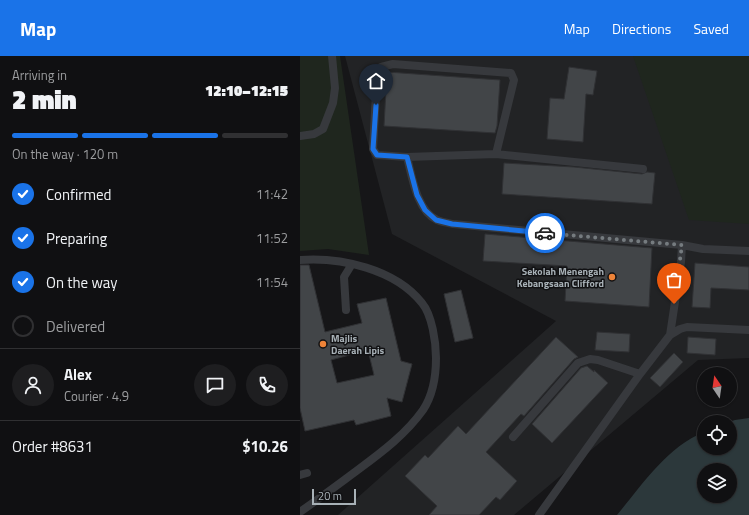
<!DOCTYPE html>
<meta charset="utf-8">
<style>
:root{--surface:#101012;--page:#1e1e20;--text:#f1f3f6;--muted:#9c9d9f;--line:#303032;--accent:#1a73e8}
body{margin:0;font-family:"Titillium Web",sans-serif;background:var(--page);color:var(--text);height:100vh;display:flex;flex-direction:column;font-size:15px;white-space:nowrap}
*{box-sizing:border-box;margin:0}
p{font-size:13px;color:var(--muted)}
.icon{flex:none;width:22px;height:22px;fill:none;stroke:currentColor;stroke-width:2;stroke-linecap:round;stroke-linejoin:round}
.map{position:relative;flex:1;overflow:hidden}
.panel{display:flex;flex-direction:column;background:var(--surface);width:300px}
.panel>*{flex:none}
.needle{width:26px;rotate:347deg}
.fabs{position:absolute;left:397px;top:311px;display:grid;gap:8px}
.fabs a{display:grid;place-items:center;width:40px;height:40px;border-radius:50%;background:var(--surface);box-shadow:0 1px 3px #0004,0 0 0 1px var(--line);font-size:20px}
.scale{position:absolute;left:12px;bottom:10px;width:44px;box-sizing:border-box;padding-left:4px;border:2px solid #a8b1b7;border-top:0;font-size:11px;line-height:14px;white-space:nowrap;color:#a8b1b7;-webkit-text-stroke:3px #111113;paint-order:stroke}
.pin{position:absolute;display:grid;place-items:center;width:34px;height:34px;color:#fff;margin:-41px -17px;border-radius:50% 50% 50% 0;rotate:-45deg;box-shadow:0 0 4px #0007}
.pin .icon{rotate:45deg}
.courier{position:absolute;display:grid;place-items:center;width:40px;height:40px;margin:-20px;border:3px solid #1a73e8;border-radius:50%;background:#fff;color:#222;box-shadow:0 1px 5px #0007}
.headline em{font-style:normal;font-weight:800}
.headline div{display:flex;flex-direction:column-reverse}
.headline{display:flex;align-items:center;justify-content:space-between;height:68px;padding:0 12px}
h1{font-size:26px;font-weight:800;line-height:30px}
.bar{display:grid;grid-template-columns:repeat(4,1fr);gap:6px 4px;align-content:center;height:48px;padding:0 12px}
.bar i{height:5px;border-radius:3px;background:var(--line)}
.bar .on{background:var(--accent)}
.bar p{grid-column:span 4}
.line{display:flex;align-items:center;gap:10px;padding:0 12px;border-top:1px solid var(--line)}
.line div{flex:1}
.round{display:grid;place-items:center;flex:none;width:42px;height:42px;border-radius:21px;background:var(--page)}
ol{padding:0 12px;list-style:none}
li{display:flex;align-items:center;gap:12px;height:44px}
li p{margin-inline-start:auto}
li .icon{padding:4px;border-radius:50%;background:var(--accent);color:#fff;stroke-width:4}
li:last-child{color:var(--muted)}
li i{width:22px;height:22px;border:2px solid var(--line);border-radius:50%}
header{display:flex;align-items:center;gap:24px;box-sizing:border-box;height:56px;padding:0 20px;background:var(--accent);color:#fff}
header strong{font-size:19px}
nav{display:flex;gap:22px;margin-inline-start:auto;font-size:14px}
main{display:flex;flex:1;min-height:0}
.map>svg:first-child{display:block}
</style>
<header>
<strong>Map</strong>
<nav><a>Map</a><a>Directions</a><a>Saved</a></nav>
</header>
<main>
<section class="panel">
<div class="headline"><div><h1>2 min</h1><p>Arriving in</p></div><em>12:10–12:15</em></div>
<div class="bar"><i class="on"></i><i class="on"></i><i class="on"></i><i></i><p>On the way · 120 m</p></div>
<ol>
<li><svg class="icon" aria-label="check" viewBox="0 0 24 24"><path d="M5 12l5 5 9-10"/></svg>Confirmed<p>11:42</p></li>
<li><svg class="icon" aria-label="check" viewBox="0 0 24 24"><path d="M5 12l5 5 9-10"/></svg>Preparing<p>11:52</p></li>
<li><svg class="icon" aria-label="check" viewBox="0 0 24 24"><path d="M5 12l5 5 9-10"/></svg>On the way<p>11:54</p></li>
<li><i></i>Delivered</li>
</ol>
<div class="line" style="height:72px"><a class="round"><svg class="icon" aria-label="person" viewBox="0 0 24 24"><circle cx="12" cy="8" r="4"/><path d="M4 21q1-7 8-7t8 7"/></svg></a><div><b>Alex</b><p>Courier · 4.9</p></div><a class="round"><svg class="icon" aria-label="chat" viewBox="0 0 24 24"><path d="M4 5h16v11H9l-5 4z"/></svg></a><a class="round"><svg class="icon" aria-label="phone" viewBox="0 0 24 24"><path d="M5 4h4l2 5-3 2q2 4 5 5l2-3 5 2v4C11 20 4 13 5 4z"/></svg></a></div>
<div class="line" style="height:52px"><div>Order #8631</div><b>$10.26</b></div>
</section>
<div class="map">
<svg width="449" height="459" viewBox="0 0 449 459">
<rect width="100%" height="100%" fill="#161618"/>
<!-- built -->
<path fill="#222325" d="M45 0H449V302L398 304 214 459H38L256 265 92 178Z"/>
<!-- green -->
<path fill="#1f261e" d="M0 0H40L69 199 28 193 0 195Z
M333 0H449V168L389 164Z"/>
<!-- water -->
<path fill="#2c383b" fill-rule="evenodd" d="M449 362V459H317C342 429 367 391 404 376V392H430V366H429L435 364ZM404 414H430V440H404Z"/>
<!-- building -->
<path fill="#424548" stroke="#303134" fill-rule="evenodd" d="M269 11 297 15 293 39 286 38 283 86 247 83 250 42 264 43Z
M87 16 200 24 197 70 195 77 84 70Z
M204 107 274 111 342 118 347 116 355 117 352 148 202 138Z
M185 178 352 192 349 251 265 245 267 210 183 205Z
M395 207 449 211V234L411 232 410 252 392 251Z
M0 209H9L25 276 62 267 57 248 86 242 101 305 112 308 102 346 87 342 91 360 56 369 54 364 5 375 0 352ZM68 294 74 319 37 327 31 304Z
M161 234 173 282 155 286 144 238Z
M297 276 330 278 329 296 295 294Z
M256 281 278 301 274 303 224 360 221 358 186 396 217 425 200 444 196 441 179 459H129L137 450 105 420 125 399 128 402 158 370 166 378Z
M388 281 416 283 415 299 387 297Z
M374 297 383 306 360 331 350 322Z
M287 310 294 316V314L308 327 252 387 232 368 281 312Z"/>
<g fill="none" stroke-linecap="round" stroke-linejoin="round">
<!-- lane -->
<path stroke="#37393d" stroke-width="8" d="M93 8 211 17 214 24 196 98 107 101 77 99 73 93 77 19 81 11Z
M0 80 14 78 23 73 33 47 35 32 32 0
M196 98 343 113
M107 101C112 121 117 155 137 164 142 166 148 167 153 168L382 189
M0 204C41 201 95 213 122 247 132 259 136 286 136 302 136 319 133 339 123 354 106 378 82 396 59 413 39 428 20 442 0 456
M46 254 44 221 52 208
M370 279 381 206 382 189 403 193 449 195
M213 381 278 307 290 303 298 304 340 318
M0 419 7 417
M239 459 340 318 370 279 380 273 387 271 449 274"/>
</g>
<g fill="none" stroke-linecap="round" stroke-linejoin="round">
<!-- done -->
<path stroke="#757b7f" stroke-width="4" stroke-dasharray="0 7.2" d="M245 177 382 189 374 248"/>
<!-- route -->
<path stroke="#1a73e8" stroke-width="5" d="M76 49 73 93 77 99 107 101 117 139 125 154 136 164 152 168 245 177"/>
</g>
<!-- markers -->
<g fill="#ee8338" stroke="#111113" stroke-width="1.5">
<circle cx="312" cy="221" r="4"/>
<circle cx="23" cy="288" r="4"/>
</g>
<g text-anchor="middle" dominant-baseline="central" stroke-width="3" stroke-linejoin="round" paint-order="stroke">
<!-- poi labels -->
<g font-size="10" font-weight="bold" fill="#a8b1b7" stroke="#111113" text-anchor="end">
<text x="304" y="215">Sekolah Menengah<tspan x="304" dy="12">Kebangsaan Clifford</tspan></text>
<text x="31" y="282" text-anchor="start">Majlis<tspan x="31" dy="12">Daerah Lipis</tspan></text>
</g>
</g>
</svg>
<div class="fabs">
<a><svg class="needle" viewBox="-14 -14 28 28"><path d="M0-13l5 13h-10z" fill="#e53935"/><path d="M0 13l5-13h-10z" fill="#9c9d9f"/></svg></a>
<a><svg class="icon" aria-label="locate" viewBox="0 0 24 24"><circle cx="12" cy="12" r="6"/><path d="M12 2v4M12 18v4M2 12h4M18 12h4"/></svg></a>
<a><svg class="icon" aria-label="layers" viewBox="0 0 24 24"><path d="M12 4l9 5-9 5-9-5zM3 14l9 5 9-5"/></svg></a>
</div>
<div class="scale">20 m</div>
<div class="pin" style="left:374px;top:248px;background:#ea580c"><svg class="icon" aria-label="bag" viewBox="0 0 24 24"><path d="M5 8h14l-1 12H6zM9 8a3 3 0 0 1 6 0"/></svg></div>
<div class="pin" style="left:76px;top:49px;background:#1f2937"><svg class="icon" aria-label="home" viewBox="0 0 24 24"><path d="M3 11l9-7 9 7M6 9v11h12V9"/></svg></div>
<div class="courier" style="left:245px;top:177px"><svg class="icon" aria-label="car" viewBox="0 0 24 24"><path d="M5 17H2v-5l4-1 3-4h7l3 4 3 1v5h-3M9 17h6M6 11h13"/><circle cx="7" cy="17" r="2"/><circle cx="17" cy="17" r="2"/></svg></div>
</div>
</main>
